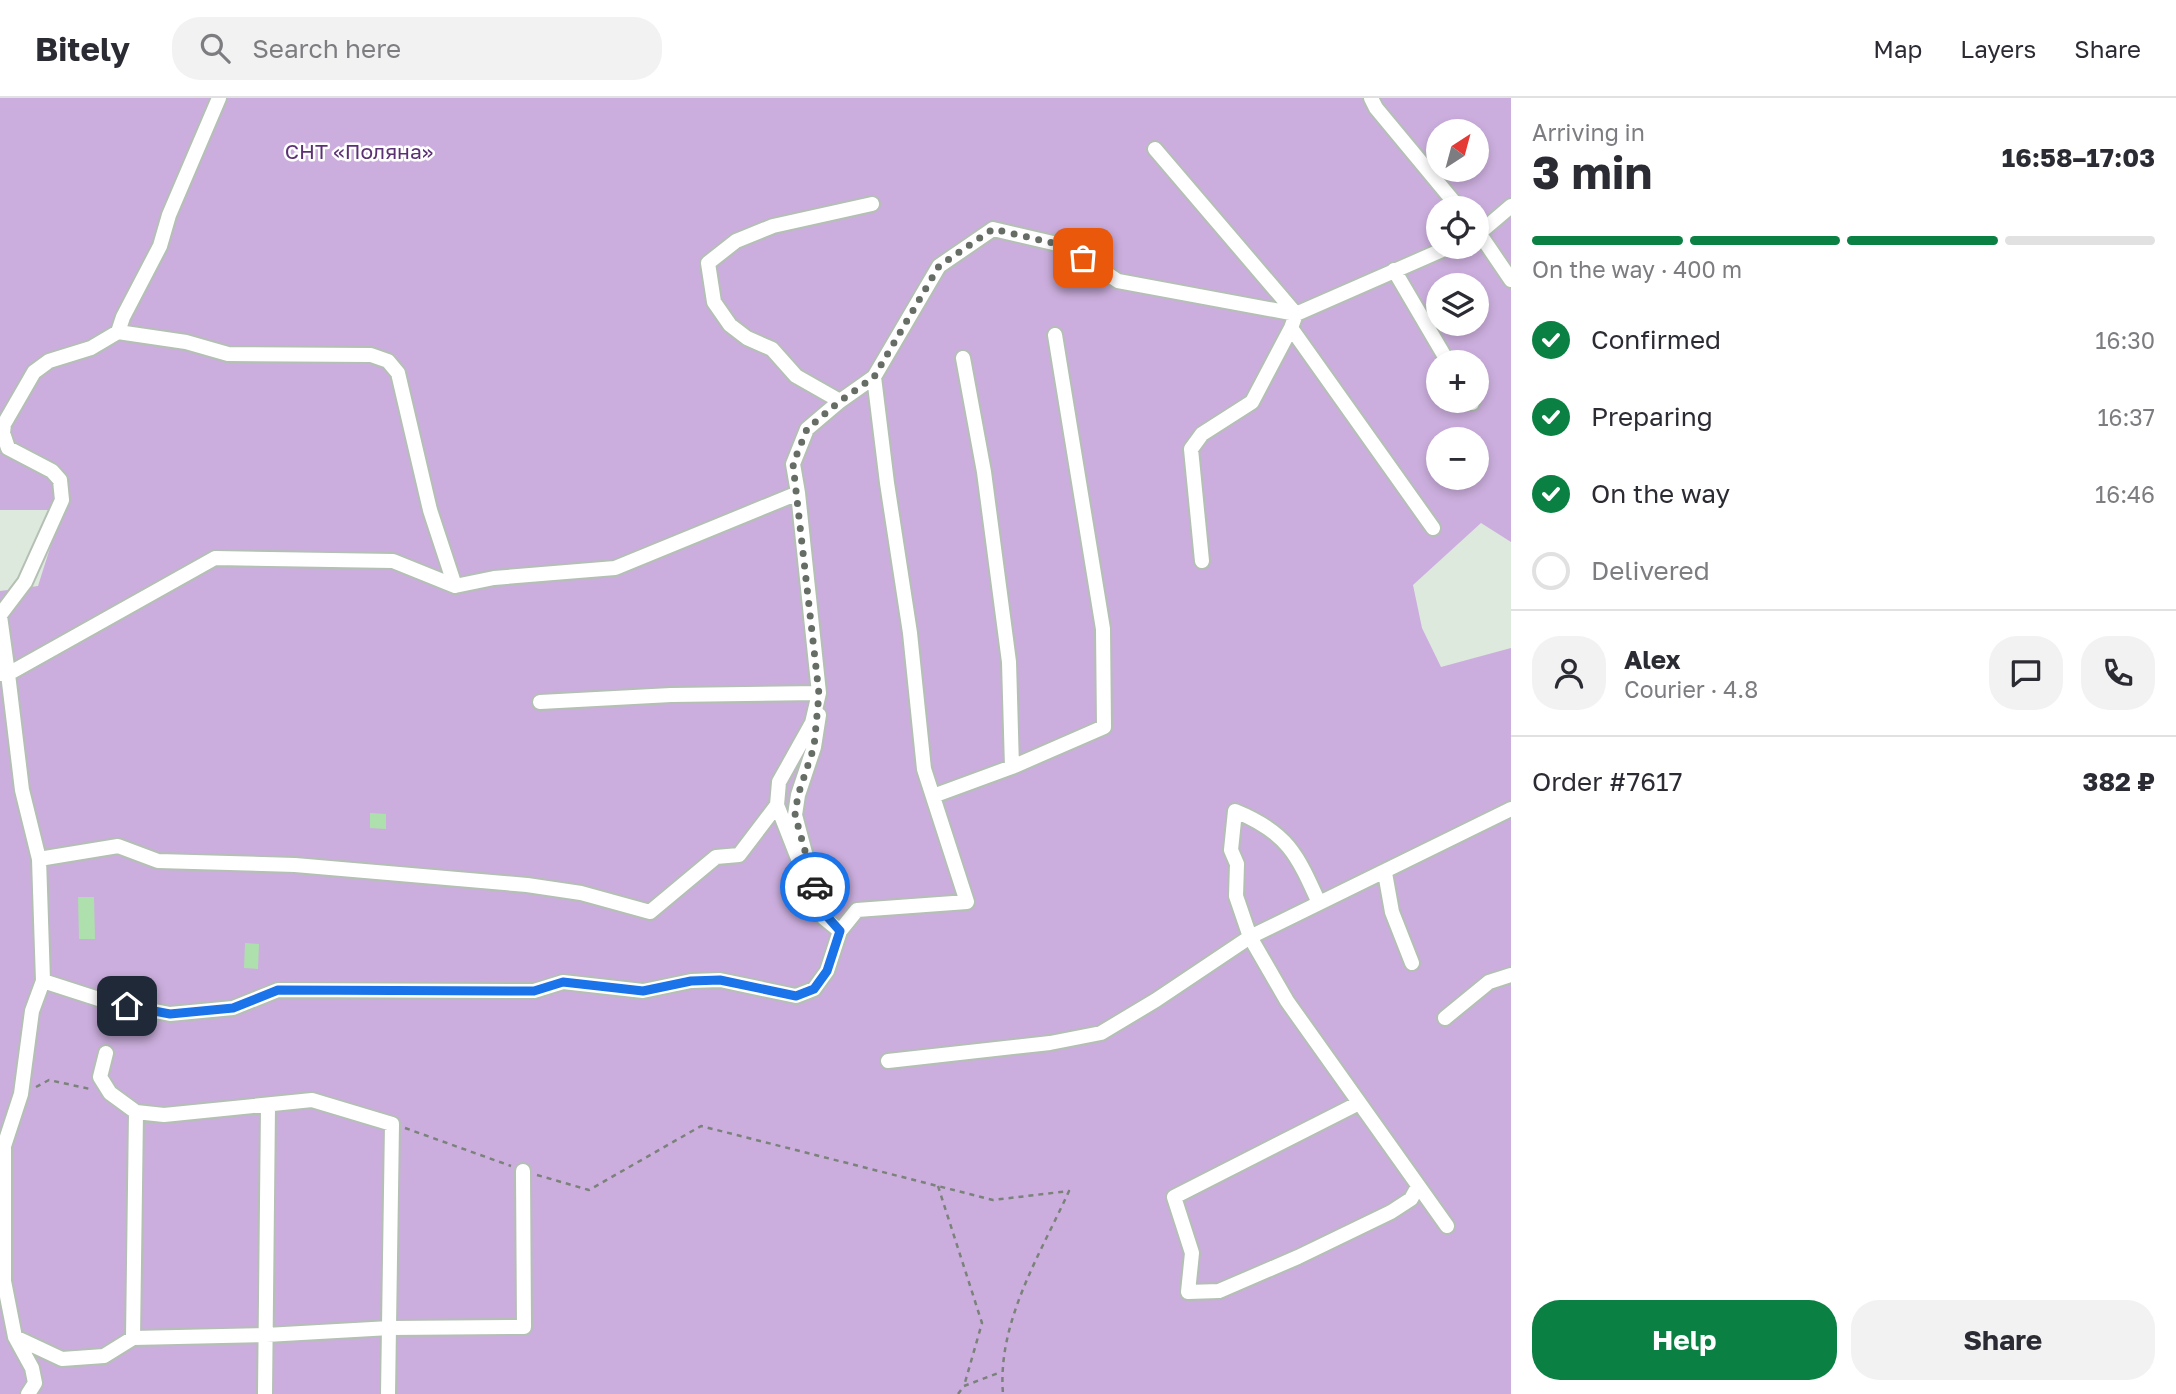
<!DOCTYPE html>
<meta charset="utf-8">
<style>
:root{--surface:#fff;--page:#f2f2f3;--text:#2b2b33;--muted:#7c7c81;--line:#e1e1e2;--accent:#0b8043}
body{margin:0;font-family:"Golos Text",sans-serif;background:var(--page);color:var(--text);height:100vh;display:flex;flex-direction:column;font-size:26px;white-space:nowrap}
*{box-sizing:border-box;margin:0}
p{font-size:23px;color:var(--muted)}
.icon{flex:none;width:38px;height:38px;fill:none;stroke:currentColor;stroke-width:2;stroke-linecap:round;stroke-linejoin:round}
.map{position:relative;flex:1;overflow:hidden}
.details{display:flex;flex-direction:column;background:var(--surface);width:665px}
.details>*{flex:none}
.needle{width:46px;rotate:36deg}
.fabs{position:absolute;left:1426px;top:21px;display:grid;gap:14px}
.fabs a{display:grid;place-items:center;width:63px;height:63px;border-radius:50%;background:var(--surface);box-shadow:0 4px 10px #0003;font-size:35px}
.pin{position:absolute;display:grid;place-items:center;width:60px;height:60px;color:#fff;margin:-30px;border-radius:14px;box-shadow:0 4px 10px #0006}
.courier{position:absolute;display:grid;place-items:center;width:70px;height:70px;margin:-35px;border:5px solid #1a73e8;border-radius:50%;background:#fff;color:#222;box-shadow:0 2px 9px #0007}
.summary em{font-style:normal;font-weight:700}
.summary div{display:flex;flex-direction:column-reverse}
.summary{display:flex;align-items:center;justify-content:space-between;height:119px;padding:0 21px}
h1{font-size:46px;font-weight:700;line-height:52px}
.bar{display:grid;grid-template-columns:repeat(4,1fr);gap:10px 7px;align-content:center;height:84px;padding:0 21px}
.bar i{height:9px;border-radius:5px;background:var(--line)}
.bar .selected{background:var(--accent)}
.bar p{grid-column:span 4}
.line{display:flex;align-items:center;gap:18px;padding:0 21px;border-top:2px solid var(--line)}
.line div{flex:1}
.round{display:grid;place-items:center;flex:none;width:74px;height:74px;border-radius:28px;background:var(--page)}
ol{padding:0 21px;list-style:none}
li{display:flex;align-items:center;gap:21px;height:77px}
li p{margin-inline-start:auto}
li .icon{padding:7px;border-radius:50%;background:var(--accent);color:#fff;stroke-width:4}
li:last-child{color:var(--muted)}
li i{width:38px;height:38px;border:4px solid var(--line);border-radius:50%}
.cta{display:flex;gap:14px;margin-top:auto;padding:14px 21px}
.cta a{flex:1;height:80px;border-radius:28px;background:var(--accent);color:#fff;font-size:28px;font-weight:700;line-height:80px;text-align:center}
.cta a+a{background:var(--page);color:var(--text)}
header{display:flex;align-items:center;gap:42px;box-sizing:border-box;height:98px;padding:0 35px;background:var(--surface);border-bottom:2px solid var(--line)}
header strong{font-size:33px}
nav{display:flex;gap:38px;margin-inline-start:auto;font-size:24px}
.search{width:490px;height:63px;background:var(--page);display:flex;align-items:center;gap:18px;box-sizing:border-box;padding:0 24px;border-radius:28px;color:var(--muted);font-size:26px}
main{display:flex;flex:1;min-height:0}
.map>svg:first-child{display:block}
</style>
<header>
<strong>Bitely</strong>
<div class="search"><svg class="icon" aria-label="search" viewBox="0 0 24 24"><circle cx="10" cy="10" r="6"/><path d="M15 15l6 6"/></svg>Search here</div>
<nav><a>Map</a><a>Layers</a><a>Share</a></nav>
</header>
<main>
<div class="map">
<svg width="1511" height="1296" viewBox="0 0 1511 1296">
<rect width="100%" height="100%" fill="#dde9dc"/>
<!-- green -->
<path fill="#cbaedd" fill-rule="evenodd" d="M0 0H1511V444L1481 425 1413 487 1422 530 1441 569 1511 550V1296H0V493L38 488 62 412H0ZM1438 33H1477V72H1438ZM1438 110H1477V149H1438ZM1438 187H1477V226H1438ZM1438 264H1477V303H1438ZM1438 341H1477V380H1438Z"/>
<!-- building -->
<path fill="#aee0ad" d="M370 715 386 716V731L370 730Z
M78 799H94L95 841H79Z
M245 845 259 846 258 871 244 870Z"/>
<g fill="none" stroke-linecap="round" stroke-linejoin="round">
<defs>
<path id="minor" d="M1371 0 1376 10 1459 110
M1155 51 1296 216 1291 230 1433 430
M1477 132 1511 182
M1477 137 1511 108
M1394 172 1448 264
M118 234 186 244 228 256 371 257 388 263 398 275 430 412 455 488
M963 260 984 374 1009 564 1012 669
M840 303 796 278 772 251 747 240 730 227 714 204 708 165 736 143 773 128 872 106
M1471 303 1472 305
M1202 463 1191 351 1202 336 1252 304 1291 230
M0 517 25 484 62 402 60 382 52 373 8 350 3 335 4 326 34 274 49 263 91 250 118 234 123 219 160 148 169 117 219 0
M0 518 8 576 215 460 393 463 455 488 494 480 615 470 798 395 793 366 807 331 840 303 874 279 939 168 993 131 1066 148 1118 183 1296 216 1449 149
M1 576H8L22 692 39 761 43 883 32 913 21 996 4 1048V1183L15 1239 32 1270 35 1285 28 1296
M819 595 812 625 779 684 777 707 813 799 824 820 840 833
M540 604 671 597 819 595 798 395
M933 698 1012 669 1104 629 1103 531 1055 237
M39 761 118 748 158 763 295 767 527 787 581 795 650 814 716 759 739 757 777 707
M809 770 795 717 798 697 814 649 819 617
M1385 775 1392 814 1412 865
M1319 805C1297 756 1287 734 1235 713L1231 752 1237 766 1236 798 1250 839 1287 903 1447 1128
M43 883 105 903 170 916 233 910 278 892 534 893 563 884 643 893 691 883 720 882 796 898 814 891 827 873 840 833 857 812 967 804 924 671 910 535 887 385 874 279
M1445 920 1489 884 1511 877
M106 955 100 979 110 995 136 1014 164 1017 312 1002 392 1026 388 1296
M888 963 1050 945 1101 935 1156 902 1250 839 1511 711
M1359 1005 1174 1099 1192 1155 1188 1194 1219 1193 1298 1159 1391 1114 1411 1101 1417 1090
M15 1239 62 1261 104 1258 133 1240 266 1237 390 1230 524 1229 523 1073
M133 1240 136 1014
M265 1296 268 1008"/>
</defs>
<!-- minor casing -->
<use href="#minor" stroke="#b4c0b4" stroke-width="18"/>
<!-- path -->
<path stroke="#7a827a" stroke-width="2.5" stroke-dasharray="5 5" stroke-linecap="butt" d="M36 989 49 982 90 991
M405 1030 511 1068
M537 1077 589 1092 701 1028 993 1102 1069 1093C1040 1157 997 1224 1003 1296
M938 1088 982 1225 964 1288
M958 1296 964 1288 1001 1274"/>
<!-- minor -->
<use href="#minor" stroke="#fff" stroke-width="14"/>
</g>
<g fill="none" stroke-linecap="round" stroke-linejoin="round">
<!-- done -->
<path stroke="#656d65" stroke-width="7" stroke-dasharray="0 12.6" d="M815 789 795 717 798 697 814 649 819 596 793 366 807 331 840 303 874 279 939 168 993 131 1066 148 1083 160"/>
<!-- route -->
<path stroke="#1a73e8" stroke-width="9" d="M127 908 170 916 233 910 278 892 534 893 563 884 643 893 691 883 720 882 796 898 814 891 827 873 840 833 825 816 815 789"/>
</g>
<g text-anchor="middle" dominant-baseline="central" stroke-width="5" stroke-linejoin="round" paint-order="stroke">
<!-- park labels -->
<g font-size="21" fill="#5c3174" stroke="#fff">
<text x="359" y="53">СНТ «Поляна»</text>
</g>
</g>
</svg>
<div class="fabs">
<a><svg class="needle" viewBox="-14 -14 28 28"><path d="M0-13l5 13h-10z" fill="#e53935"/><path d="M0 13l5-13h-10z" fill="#7c7c81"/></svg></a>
<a><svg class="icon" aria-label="locate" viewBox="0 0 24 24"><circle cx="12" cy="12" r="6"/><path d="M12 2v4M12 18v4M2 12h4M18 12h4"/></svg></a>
<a><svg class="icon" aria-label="layers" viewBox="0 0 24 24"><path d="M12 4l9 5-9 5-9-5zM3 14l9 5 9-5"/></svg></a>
<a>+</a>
<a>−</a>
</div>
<div class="pin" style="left:1083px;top:160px;background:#ea580c"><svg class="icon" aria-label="bag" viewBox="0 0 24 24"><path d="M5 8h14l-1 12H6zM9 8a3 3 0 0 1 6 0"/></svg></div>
<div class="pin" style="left:127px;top:908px;background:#1f2937"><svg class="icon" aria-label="home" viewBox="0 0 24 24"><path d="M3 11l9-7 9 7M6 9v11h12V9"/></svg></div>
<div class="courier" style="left:815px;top:789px"><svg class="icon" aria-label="car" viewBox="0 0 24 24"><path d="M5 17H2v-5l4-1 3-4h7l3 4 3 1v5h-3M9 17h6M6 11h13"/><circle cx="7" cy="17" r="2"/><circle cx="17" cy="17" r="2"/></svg></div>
</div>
<section class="details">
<div class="summary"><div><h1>3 min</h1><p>Arriving in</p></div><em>16:58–17:03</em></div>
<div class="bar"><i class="selected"></i><i class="selected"></i><i class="selected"></i><i></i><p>On the way · 400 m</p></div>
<ol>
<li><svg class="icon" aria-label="check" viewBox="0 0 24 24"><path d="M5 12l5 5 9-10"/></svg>Confirmed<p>16:30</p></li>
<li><svg class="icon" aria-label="check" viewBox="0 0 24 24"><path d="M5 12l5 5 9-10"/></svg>Preparing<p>16:37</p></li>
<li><svg class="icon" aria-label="check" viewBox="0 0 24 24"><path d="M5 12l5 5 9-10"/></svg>On the way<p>16:46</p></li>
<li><i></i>Delivered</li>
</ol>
<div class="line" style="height:126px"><a class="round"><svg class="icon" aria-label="person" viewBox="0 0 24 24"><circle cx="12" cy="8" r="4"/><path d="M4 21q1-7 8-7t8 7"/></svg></a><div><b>Alex</b><p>Courier · 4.8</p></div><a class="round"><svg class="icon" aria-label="chat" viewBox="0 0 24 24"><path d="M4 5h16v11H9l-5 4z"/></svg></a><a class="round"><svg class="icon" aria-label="phone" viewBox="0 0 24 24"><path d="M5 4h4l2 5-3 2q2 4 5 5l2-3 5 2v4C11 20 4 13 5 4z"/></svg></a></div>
<div class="line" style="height:91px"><div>Order #7617</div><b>382 ₽</b></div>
<div class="cta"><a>Help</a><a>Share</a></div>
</section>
</main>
